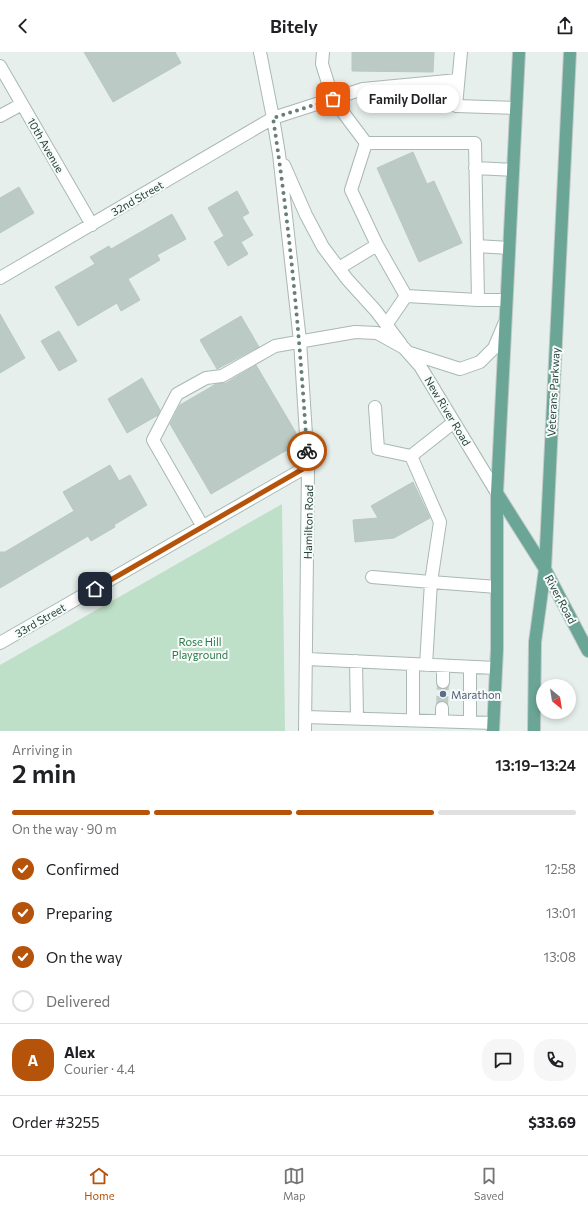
<!DOCTYPE html>
<meta charset="utf-8">
<style>
:root{--surface:#fff;--page:#f6f6f6;--text:#202124;--muted:#757577;--line:#e0e0e0;--accent:#b45309}
body{margin:0;font-family:Commissioner,sans-serif;background:var(--page);color:var(--text);height:100vh;display:flex;flex-direction:column;font-size:15px;white-space:nowrap}
*{box-sizing:border-box;margin:0}
p{font-size:13px;color:var(--muted)}
.icon{flex:none;width:22px;height:22px;fill:none;stroke:currentColor;stroke-width:2;stroke-linecap:round;stroke-linejoin:round}
.map{position:relative;height:679px;overflow:hidden}
.sheet{display:flex;flex-direction:column;background:var(--surface);flex:1}
.sheet>*{flex:none}
.needle{width:26px;rotate:150deg}
.tools{position:absolute;left:536px;top:627px;display:grid;gap:8px}
.tools a{display:grid;place-items:center;width:40px;height:40px;border-radius:50%;background:var(--surface);box-shadow:0 2px 6px #0003;font-size:20px}
.pin{position:absolute;display:grid;place-items:center;width:34px;height:34px;color:#fff;margin:-17px;border-radius:8px;box-shadow:0 2px 6px #0006}
.courier{position:absolute;display:grid;place-items:center;width:40px;height:40px;margin:-20px;border:3px solid #b45309;border-radius:50%;background:#fff;color:#222;box-shadow:0 1px 5px #0007}
.bubble{position:absolute;height:28px;border-radius:14px;background:var(--surface);box-shadow:0 2px 6px #0003;font-size:13px;font-weight:600;line-height:28px;text-align:center}
.overview em{font-style:normal;font-weight:600}
.overview div{display:flex;flex-direction:column-reverse}
.overview{display:flex;align-items:center;justify-content:space-between;height:68px;padding:0 12px}
h1{font-size:26px;font-weight:600;line-height:30px}
.bar{display:grid;grid-template-columns:repeat(4,1fr);gap:6px 4px;align-content:center;height:48px;padding:0 12px}
.bar i{height:5px;border-radius:3px;background:var(--line)}
.bar .on{background:var(--accent)}
.bar p{grid-column:span 4}
.line{display:flex;align-items:center;gap:10px;padding:0 12px;border-top:1px solid var(--line)}
.line div{flex:1}
.round{display:grid;place-items:center;flex:none;width:42px;height:42px;border-radius:16px;background:var(--page)}
ol{padding:0 12px;list-style:none}
li{display:flex;align-items:center;gap:12px;height:44px}
li p{margin-inline-start:auto}
li .icon{padding:4px;border-radius:50%;background:var(--accent);color:#fff;stroke-width:4}
li:last-child{color:var(--muted)}
li i{width:22px;height:22px;border:2px solid var(--line);border-radius:50%}
header{display:flex;justify-content:space-between;align-items:center;height:52px;padding:0 12px;background:var(--surface);font-size:18px;font-weight:600}
.dock{display:flex;justify-content:space-around;align-items:center;height:56px;border-top:1px solid var(--line);background:var(--surface);font-size:11px;color:var(--muted)}
.dock a{display:grid;justify-items:center;gap:2px}
.dock .on{color:var(--accent)}
.map>svg:first-child{display:block}
</style>
<header><svg class="icon" aria-label="back" viewBox="0 0 24 24"><path d="M15 5l-7 7 7 7"/></svg>Bitely<svg class="icon" aria-label="share" viewBox="0 0 24 24"><path d="M12 15V3M7 8l5-5 5 5M5 13v7h14v-7"/></svg></header>
<div class="map">
<svg width="588" height="679" viewBox="0 0 588 679">
<rect width="100%" height="100%" fill="#e6efeb"/>
<!-- green -->
<path fill="#bfe0c8" d="M282 452 285 679H0V613Z"/>
<!-- building -->
<path fill="#bbcac4" stroke="#b8c9c2" d="M84 0H175L181 11 113 50Z
M352 0H434L433 20 352 19Z
M413 100 427 132 434 129 462 191 419 210 377 116Z
M19 135 34 161 0 181V146Z
M237 139 249 161 242 165 253 183 241 190 248 202 228 214 214 190 224 184 208 156Z
M172 162 186 187 157 203 160 208 128 227 140 248 121 259 117 251 78 274 55 235 95 212 90 205 109 194 111 197Z
M0 262 25 306 0 321Z
M241 264 259 295 217 317 200 288Z
M59 279 77 309 59 319 41 289Z
M256 313 299 386V391L211 442 170 372 180 353 216 332 226 331Z
M142 326 160 358 158 363 127 381 108 347Z
M110 413 119 429 130 423 147 453 114 473 115 475 91 489 88 484 0 536V500H5L74 459 63 440Z
M413 430 430 466 394 486 355 490 353 468 378 466 371 454Z"/>
<g fill="none" stroke-linecap="round" stroke-linejoin="round">
<!-- minor-tunnel -->
<path stroke="#bfccc8" stroke-width="12" stroke-dasharray="12 6" stroke-linecap="butt" d="M442 656 443 630"/>
<defs>
<path id="minor" d="M260 0 273 66 279 102 300 289 308 414 305 679
M323 0 322 12 333 47 366 91
M461 0 456 54 516 56
M0 14 92 173
M0 64 22 52
M284 113 306 163 323 195 347 227 376 259 401 292
M475 116 513 118
M477 194 509 196
M339 216 377 193
M0 226 273 66 363 37 458 28
M478 248 475 91H366L351 138 377 193 406 244 478 248H506
M386 273 406 244
M410 301 460 317 480 310 494 296 505 270
M375 355 378 397 411 404
M454 370 411 404 440 470 431 530 497 535
M203 475 153 388 177 342 206 326 222 324 275 294 355 280 377 281 404 296 420 314 497 441
M372 525 431 530 426 613
M0 591 308 414
M307 607 496 616
M356 609 357 667
M470 615V670
M443 630V614
M306 665 493 671
M413 668V612
M442 669V656"/>
<path id="major" d="M497 441 545 517 588 599
M493 679 497 597V441L519 0
M534 679 535 590 545 517 570 0"/>
</defs>
<!-- minor casing -->
<use href="#minor" stroke="#a8b8b2" stroke-width="14"/>
<!-- major casing -->
<use href="#major" stroke="#c2cac8" stroke-width="14"/>
<!-- minor -->
<use href="#minor" stroke="#fff" stroke-width="12"/>
<!-- major -->
<use href="#major" stroke="#6aa596" stroke-width="12"/>
</g>
<g fill="none" stroke-linecap="round" stroke-linejoin="round">
<!-- done -->
<path stroke="#687f78" stroke-width="4" stroke-dasharray="0 7.2" d="M307 399C300 288 290 177 273 66L333 47"/>
<!-- route -->
<path stroke="#b45309" stroke-width="5" d="M95 537 308 414 307 399"/>
</g>
<!-- markers -->
<circle fill="#5c6f8a" stroke="#f7fbf9" stroke-width="1.5" cx="443" cy="642" r="4"/>
<g text-anchor="middle" dominant-baseline="central" stroke-width="4" stroke-linejoin="round" paint-order="stroke">
<!-- street labels -->
<g font-size="11" fill="#24423a" stroke="#f7fbf9">
<text transform="translate(46 93) rotate(60)">10th Avenue</text>
<text transform="translate(137 146) rotate(-30)">32nd Street</text>
<text transform="translate(553 340) rotate(-87)">Veterans Parkway</text>
<text transform="translate(448 359) rotate(59)">New River Road</text>
<text transform="translate(308 470) rotate(-89)">Hamilton Road</text>
<text transform="translate(561 547) rotate(62)">River Road</text>
<text transform="translate(40 568) rotate(-30)">33rd Street</text>
</g>
<!-- park labels -->
<g font-size="11" fill="#2d7a4b" stroke="#f7fbf9">
<text x="200" y="589">Rose Hill<tspan x="200" dy="13">Playground</tspan></text>
</g>
<!-- service labels -->
<g font-size="11" fill="#4e5e75" stroke="#f7fbf9" text-anchor="start">
<text x="451" y="642">Marathon</text>
</g>
</g>
</svg>
<div class="tools">
<a><svg class="needle" viewBox="-14 -14 28 28"><path d="M0-13l5 13h-10z" fill="#e53935"/><path d="M0 13l5-13h-10z" fill="#757577"/></svg></a>
</div>
<div class="pin" style="left:333px;top:47px;background:#ea580c"><svg class="icon" aria-label="bag" viewBox="0 0 24 24"><path d="M5 8h14l-1 12H6zM9 8a3 3 0 0 1 6 0"/></svg></div>
<div class="pin" style="left:95px;top:537px;background:#1f2937"><svg class="icon" aria-label="home" viewBox="0 0 24 24"><path d="M3 11l9-7 9 7M6 9v11h12V9"/></svg></div>
<div class="courier" style="left:307px;top:399px"><svg class="icon" aria-label="bike" viewBox="0 0 24 24"><circle cx="6" cy="16" r="4"/><circle cx="18" cy="16" r="4"/><path d="M6 16l4-8h5l3 8M10 8l3 8H6M13 5h3"/></svg></div>
<div class="bubble" style="left:357px;top:33px;width:102px">Family Dollar</div>
</div>
<section class="sheet">
<div class="overview"><div><h1>2 min</h1><p>Arriving in</p></div><em>13:19–13:24</em></div>
<div class="bar"><i class="on"></i><i class="on"></i><i class="on"></i><i></i><p>On the way · 90 m</p></div>
<ol>
<li><svg class="icon" aria-label="check" viewBox="0 0 24 24"><path d="M5 12l5 5 9-10"/></svg>Confirmed<p>12:58</p></li>
<li><svg class="icon" aria-label="check" viewBox="0 0 24 24"><path d="M5 12l5 5 9-10"/></svg>Preparing<p>13:01</p></li>
<li><svg class="icon" aria-label="check" viewBox="0 0 24 24"><path d="M5 12l5 5 9-10"/></svg>On the way<p>13:08</p></li>
<li><i></i>Delivered</li>
</ol>
<div class="line" style="height:72px"><b class="round" style="background:var(--accent);color:#fff">A</b><div><b>Alex</b><p>Courier · 4.4</p></div><a class="round"><svg class="icon" aria-label="chat" viewBox="0 0 24 24"><path d="M4 5h16v11H9l-5 4z"/></svg></a><a class="round"><svg class="icon" aria-label="phone" viewBox="0 0 24 24"><path d="M5 4h4l2 5-3 2q2 4 5 5l2-3 5 2v4C11 20 4 13 5 4z"/></svg></a></div>
<div class="line" style="height:52px"><div>Order #3255</div><b>$33.69</b></div>
</section>
<nav class="dock">
<a class="on"><svg class="icon" aria-label="home" viewBox="0 0 24 24"><path d="M3 11l9-7 9 7M6 9v11h12V9"/></svg>Home</a>
<a><svg class="icon" aria-label="map" viewBox="0 0 24 24"><path d="M3 6l6-2 6 2 6-2v14l-6 2-6-2-6 2zM9 4v14M15 6v14"/></svg>Map</a>
<a><svg class="icon" aria-label="saved" viewBox="0 0 24 24"><path d="M7 4h10v16l-5-4-5 4z"/></svg>Saved</a>
</nav>
